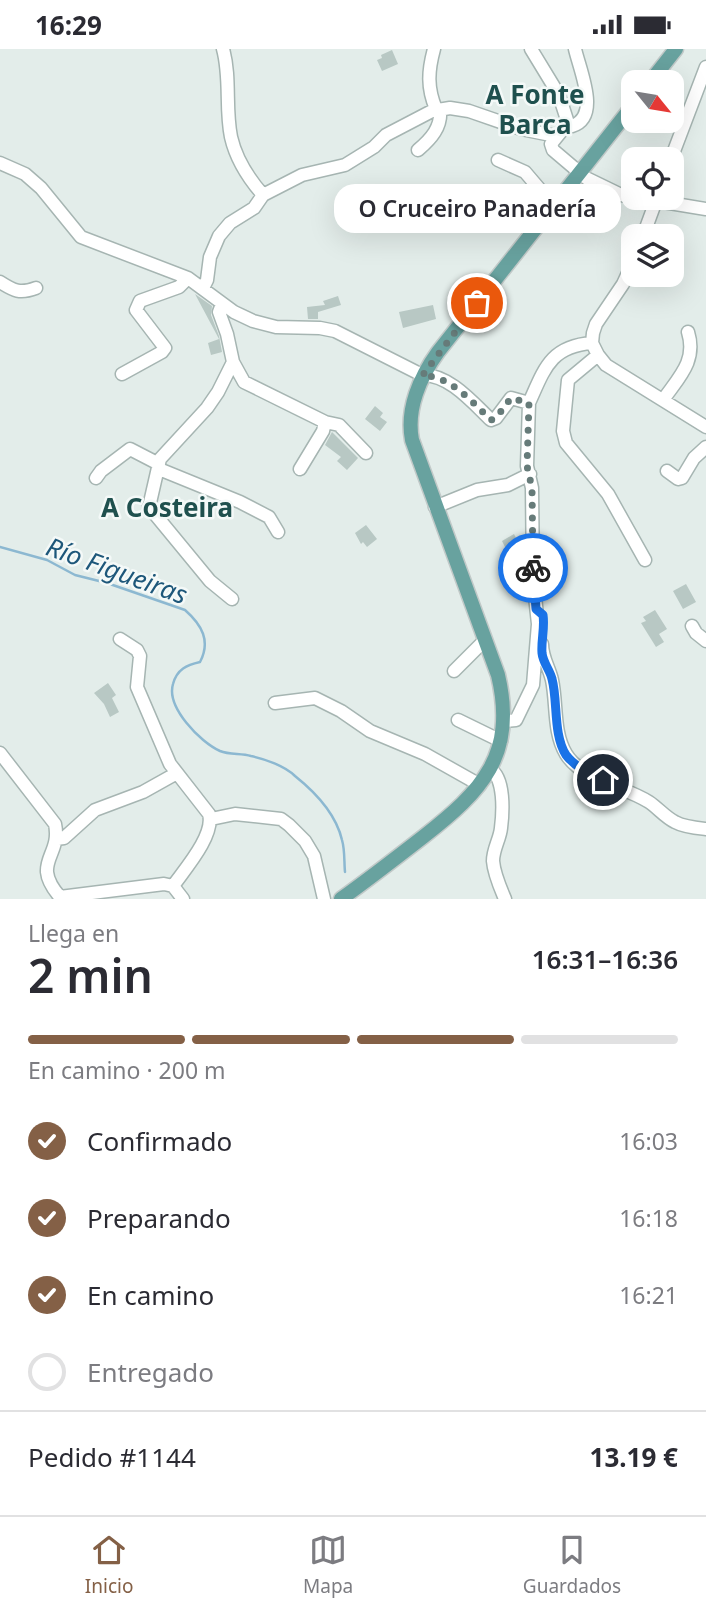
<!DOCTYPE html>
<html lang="es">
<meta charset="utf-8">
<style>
:root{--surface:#fff;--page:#f2f2f3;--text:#2b2b33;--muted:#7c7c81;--line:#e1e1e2;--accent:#846046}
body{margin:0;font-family:"Noto Sans",sans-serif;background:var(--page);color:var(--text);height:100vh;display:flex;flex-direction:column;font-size:26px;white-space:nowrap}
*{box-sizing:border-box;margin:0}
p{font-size:23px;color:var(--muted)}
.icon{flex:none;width:38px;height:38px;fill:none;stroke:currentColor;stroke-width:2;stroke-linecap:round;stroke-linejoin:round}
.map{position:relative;height:850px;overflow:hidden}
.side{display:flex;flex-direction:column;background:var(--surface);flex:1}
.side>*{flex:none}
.needle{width:46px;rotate:120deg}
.tools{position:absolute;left:621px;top:21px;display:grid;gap:14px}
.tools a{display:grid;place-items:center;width:63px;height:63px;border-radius:14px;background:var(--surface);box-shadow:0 7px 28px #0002;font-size:35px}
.pin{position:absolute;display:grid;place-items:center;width:60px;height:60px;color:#fff;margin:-30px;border:4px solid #fff;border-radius:50%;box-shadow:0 2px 7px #0007}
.courier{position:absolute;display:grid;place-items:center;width:70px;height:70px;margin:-35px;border:5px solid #1a73e8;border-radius:50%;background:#fff;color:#222;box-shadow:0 2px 9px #0007}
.bubble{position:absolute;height:49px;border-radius:21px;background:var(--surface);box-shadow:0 7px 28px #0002;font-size:23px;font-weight:600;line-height:49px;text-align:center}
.summary em{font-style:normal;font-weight:600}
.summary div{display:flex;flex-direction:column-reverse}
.summary{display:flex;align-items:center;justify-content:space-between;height:119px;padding:0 28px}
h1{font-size:46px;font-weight:600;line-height:52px}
.bar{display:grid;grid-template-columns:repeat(4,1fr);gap:10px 7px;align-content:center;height:84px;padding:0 28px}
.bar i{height:9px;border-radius:5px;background:var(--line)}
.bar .selected{background:var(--accent)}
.bar p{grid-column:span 4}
.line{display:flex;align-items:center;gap:18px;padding:0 28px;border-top:2px solid var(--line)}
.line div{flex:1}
ol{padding:0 28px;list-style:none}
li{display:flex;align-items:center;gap:21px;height:77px}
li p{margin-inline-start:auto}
li .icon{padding:7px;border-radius:50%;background:var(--accent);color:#fff;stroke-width:4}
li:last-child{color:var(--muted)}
li i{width:38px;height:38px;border:4px solid var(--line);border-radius:50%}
.status{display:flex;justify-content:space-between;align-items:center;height:49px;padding:0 35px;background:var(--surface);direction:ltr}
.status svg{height:19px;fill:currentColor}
.dock{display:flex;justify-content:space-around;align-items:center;height:98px;border-top:2px solid var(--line);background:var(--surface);font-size:19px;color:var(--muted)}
.dock a{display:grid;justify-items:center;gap:4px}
.dock .selected{color:var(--accent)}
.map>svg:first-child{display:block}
</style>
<div class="status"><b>16:29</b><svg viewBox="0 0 49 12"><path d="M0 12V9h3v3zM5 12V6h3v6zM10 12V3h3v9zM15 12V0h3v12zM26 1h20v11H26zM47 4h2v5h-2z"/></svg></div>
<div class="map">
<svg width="706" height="850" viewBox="0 0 706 850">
<rect width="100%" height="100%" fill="#e3edea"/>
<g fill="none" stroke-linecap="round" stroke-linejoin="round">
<!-- stream -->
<path stroke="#8cb8d1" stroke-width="2.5" d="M0 498 47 511 75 526 107 534 185 561C202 576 211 592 200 613 187 616 177 620 173 635 166 658 200 693 220 702 230 706 241 704 251 707 265 710 285 717 295 727 315 743 336 765 342 791 345 801 344 813 345 823"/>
</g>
<!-- building -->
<path fill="#b8c8c4" d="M392 1 398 15 382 22 377 11 382 9 381 6Z
M195 245 212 257 211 266 219 287 222 303 211 306 208 294 219 290Z
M338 247 341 256 318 263V270H308L307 258 325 256 323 252Z
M433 256 436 270 403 279 399 263Z
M375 357 383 364 380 368 387 373 380 382 365 370Z
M332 383 358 409 347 421 337 412 341 408 325 396Z
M366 476 377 490 367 498 363 493 361 495 355 484Z
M514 485 522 501 510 508 502 492Z
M686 535 696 553 683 560 673 542Z
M655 561 667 580 659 585 664 593 656 598 641 574 646 572 643 568Z
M108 634 116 646 112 649 119 663 110 668 104 655 94 644Z"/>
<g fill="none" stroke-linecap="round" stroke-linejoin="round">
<defs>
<path id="minor" d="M223 0C231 29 225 59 231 88 236 110 249 130 263 146
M434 0C428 22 427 39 436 60
M531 0 559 46 568 74
M568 74 551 95 553 101 586 129 621 146 706 160
M568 74 572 77C601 68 580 22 575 0
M418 101C431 90 442 78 440 60
M671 110 706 18
M498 111 525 123 554 157
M0 114 25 125 41 139 81 188 188 229 234 263 253 272 276 278 320 279 335 282 422 326C449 325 473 354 491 371L496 369 511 349 529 354C544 321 550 297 592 294
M643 187 657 149
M634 211 623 235 596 275 593 284 592 294 598 306 606 316 706 378
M0 233C14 242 20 245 36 239
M203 239 207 231 210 208 219 187 230 174 254 159 263 146 302 126 345 116 374 98 386 86 432 62 450 59 469 62 521 80 556 87
M222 255 219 263 227 285 233 313 218 343 207 359 160 410 149 458 210 532 232 550
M598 306 568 331 563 382 566 394 608 445 645 511
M233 313 244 333 325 373 323 382 300 420
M122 325 162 303 165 299 136 261 140 252 179 238 188 229
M663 351C679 328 697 312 688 283
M325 373 339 376 366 404
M159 420 240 453 269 468 278 483
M667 422 678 430 682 429 694 409 706 398
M96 429 101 422 130 400 159 415
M435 458 477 441 508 436 530 425
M692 577 696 584 706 592
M120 590 137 601 140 607 137 638 170 715 209 765C215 786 185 820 173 837
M542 595C542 609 549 618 552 631 557 654 553 684 566 705 582 731 624 737 649 753 658 759 665 768 675 773 684 778 696 779 706 780
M454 622 485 591
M275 654 315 649 341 662 370 682 425 705 480 736
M458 671 501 692
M504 672 516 671 533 636 538 575 533 529 532 439 527 417 529 354
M0 704 55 775C62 808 30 813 60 848L164 835 173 837 183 850
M490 720C505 729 503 763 501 779 500 790 493 800 493 812 494 825 500 838 505 850
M211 770 235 765 281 770 289 776 305 792 314 807 324 850
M56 790 64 789 95 761 143 743 177 724"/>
<path id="major" d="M650 33 676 0
M341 850C369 830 396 809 423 788 482 742 517 706 498 626L412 391C406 360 420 328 438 303L634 55"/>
</defs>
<!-- minor casing -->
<use href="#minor" stroke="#a6b5b2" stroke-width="15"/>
<!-- major casing -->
<use href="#major" stroke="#c1c9c8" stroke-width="17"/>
<!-- minor -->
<use href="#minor" stroke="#fff" stroke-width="12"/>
<!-- major -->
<use href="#major" stroke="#68a29f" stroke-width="14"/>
</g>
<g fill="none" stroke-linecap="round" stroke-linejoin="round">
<!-- done -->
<path stroke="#667b79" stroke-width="7" stroke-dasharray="0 12.6" d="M477 254 422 327C449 325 473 354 491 371L496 369 511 349 529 354 527 417 532 439 533 519"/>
<!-- route -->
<path stroke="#1a73e8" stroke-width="9" d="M533 519 536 560 543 566C545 579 541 591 542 604 543 614 550 621 552 630 558 652 553 686 566 706 575 718 590 725 603 731"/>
</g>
<g text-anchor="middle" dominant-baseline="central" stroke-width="5" stroke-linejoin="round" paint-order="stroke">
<!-- neighbourhood labels -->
<g font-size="26" font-weight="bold" fill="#1f504e" stroke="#f4f9f8">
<text x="535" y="45">A Fonte<tspan x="535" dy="30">Barca</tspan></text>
<text x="167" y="458">A Costeira</text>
</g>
<!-- water labels -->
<g font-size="26" font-style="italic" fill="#1d577a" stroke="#f4f9f8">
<text transform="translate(117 521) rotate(20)">Río Figueiras</text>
</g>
</g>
</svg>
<div class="tools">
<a><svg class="needle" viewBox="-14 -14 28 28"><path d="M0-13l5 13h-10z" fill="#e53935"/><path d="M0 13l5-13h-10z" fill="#7c7c81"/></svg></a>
<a><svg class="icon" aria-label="locate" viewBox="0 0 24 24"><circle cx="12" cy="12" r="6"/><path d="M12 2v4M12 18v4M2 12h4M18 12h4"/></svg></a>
<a><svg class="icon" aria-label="layers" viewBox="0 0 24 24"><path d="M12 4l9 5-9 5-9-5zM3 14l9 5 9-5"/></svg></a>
</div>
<div class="pin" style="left:477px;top:254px;background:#ea580c"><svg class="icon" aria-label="bag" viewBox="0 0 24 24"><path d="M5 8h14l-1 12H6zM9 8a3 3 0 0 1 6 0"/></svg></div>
<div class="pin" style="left:603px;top:731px;background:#1f2937"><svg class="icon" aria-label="home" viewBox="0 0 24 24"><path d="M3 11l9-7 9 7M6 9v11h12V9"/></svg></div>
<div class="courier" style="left:533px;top:519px"><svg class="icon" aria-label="bike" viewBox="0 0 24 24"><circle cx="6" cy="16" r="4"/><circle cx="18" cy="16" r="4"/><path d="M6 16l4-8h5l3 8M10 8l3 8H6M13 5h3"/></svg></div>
<div class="bubble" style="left:334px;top:135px;width:287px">O Cruceiro Panadería</div>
</div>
<section class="side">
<div class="summary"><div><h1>2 min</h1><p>Llega en</p></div><em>16:31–16:36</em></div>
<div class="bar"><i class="selected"></i><i class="selected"></i><i class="selected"></i><i></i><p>En camino · 200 m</p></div>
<ol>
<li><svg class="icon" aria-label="check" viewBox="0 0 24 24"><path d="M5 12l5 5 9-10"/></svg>Confirmado<p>16:03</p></li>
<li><svg class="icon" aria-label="check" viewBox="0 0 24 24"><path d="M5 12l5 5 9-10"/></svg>Preparando<p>16:18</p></li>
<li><svg class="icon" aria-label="check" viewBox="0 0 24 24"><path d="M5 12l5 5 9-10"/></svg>En camino<p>16:21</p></li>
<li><i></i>Entregado</li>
</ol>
<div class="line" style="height:91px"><div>Pedido #1144</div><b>13.19 €</b></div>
</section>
<nav class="dock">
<a class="selected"><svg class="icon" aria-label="home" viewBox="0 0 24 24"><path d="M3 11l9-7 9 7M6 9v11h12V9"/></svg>Inicio</a>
<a><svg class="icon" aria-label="map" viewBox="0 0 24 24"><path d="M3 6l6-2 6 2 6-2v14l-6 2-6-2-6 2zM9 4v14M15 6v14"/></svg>Mapa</a>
<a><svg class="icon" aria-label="saved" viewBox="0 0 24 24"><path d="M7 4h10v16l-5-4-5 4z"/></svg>Guardados</a>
</nav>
